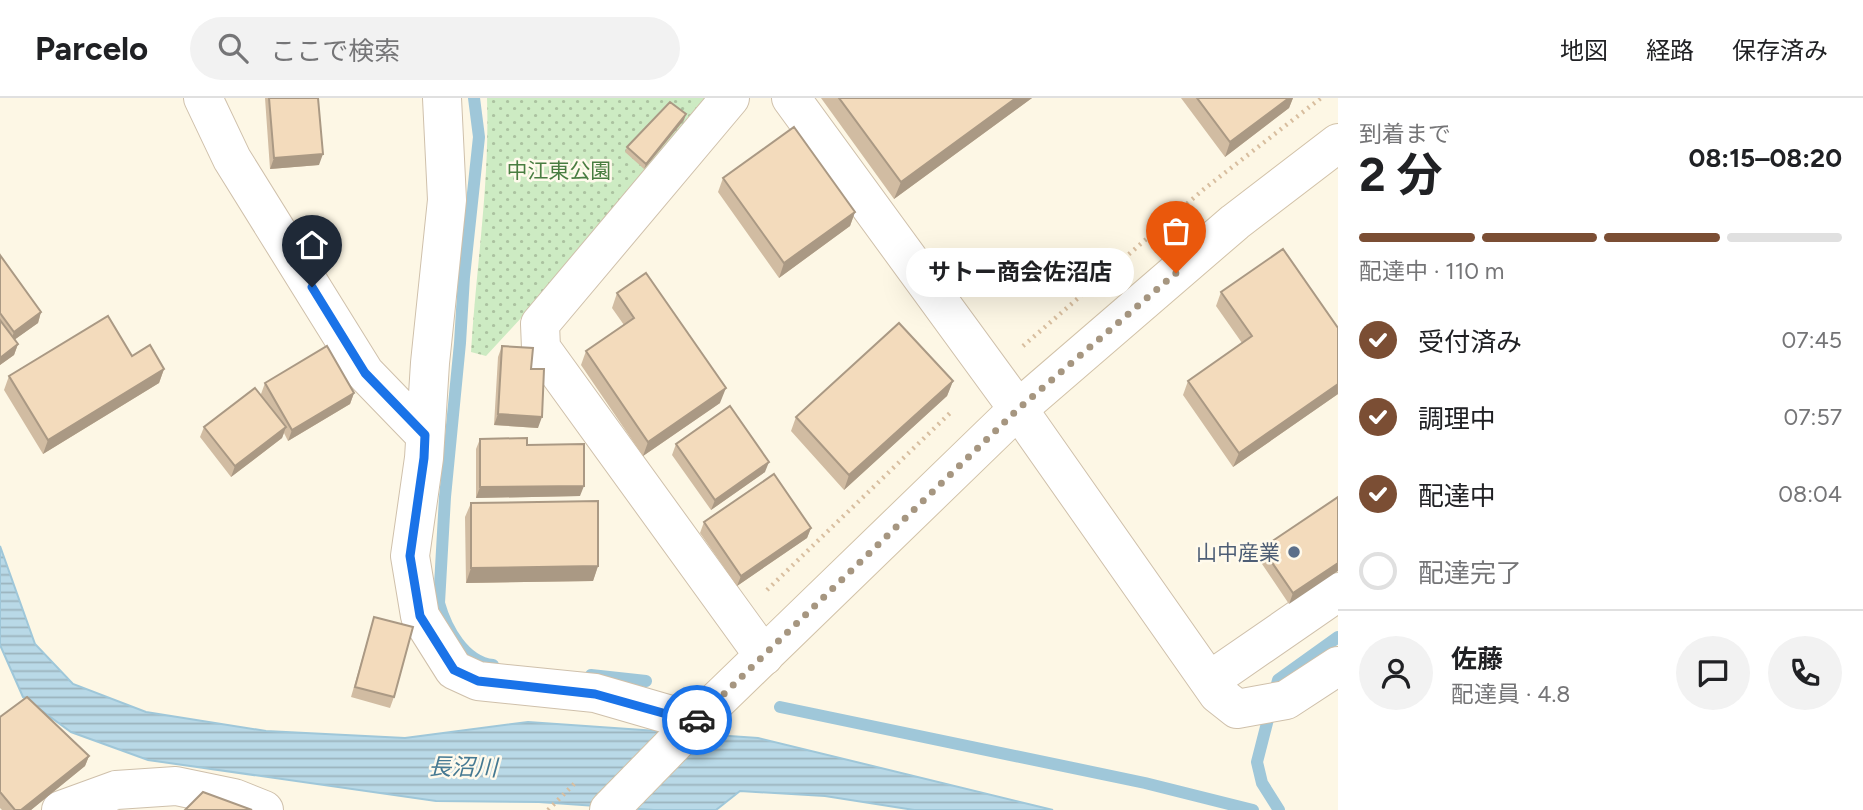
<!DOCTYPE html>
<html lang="ja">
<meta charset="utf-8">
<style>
:root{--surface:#fff;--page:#f2f2f2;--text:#202124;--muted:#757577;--line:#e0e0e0;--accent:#7b4e34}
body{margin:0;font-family:Figtree,"Noto Sans JP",sans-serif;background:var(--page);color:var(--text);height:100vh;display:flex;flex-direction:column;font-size:26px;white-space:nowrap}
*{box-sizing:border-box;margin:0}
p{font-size:23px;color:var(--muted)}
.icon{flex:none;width:38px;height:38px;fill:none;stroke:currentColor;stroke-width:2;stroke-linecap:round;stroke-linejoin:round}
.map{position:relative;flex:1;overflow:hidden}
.drawer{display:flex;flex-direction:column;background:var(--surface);width:525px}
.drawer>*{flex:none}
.pin{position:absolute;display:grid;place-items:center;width:60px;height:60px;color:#fff;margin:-72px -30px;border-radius:50% 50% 50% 0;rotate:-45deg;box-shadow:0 0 7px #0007}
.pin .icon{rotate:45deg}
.courier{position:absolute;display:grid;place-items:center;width:70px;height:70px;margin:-35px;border:5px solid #1a73e8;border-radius:50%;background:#fff;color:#222;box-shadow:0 2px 9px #0007}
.bubble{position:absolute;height:49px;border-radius:24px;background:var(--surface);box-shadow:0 7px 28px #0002;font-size:23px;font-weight:700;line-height:49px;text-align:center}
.headline em{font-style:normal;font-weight:700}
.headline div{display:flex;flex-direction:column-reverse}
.headline{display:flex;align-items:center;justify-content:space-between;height:119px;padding:0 21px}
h1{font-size:46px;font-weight:700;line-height:52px}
.bar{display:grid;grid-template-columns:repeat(4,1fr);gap:10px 7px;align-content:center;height:84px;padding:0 21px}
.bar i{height:9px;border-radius:5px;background:var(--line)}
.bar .on{background:var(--accent)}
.bar p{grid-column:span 4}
.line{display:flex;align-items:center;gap:18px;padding:0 21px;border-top:2px solid var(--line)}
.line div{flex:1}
.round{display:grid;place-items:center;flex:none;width:74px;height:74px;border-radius:37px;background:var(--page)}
ol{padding:0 21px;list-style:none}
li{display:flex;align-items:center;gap:21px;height:77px}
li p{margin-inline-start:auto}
li .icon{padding:7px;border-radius:50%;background:var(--accent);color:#fff;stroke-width:4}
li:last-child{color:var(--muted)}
li i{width:38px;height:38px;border:4px solid var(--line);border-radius:50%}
header{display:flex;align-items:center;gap:42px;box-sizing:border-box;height:98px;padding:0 35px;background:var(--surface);border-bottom:2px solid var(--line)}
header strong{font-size:33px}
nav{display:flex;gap:38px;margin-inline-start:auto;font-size:24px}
.search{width:490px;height:63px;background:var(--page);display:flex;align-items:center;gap:18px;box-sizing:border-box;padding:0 24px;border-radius:38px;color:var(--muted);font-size:26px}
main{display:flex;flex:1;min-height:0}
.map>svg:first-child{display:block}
</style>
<header>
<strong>Parcelo</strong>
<div class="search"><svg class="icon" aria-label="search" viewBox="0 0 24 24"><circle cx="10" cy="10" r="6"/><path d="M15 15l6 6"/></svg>ここで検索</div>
<nav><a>地図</a><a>経路</a><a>保存済み</a></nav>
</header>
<main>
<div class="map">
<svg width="1338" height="712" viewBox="0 0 1338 712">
<defs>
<pattern id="park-dots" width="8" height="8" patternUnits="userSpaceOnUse" patternTransform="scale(1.75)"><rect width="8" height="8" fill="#cdebc3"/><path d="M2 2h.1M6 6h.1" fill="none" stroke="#abc2a0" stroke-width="1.8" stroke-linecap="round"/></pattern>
<pattern id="water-rules" width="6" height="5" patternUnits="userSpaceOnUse" patternTransform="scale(1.75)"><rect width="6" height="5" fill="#b9d9e7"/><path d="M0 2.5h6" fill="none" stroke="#9bb3bd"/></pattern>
</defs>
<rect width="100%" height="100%" fill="#fdf7e5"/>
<!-- park -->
<path fill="url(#park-dots)" d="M487 0H713L533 207 486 258 471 254C476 169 490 85 487 0Z"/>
<!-- water -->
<path fill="url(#water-rules)" stroke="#9fc7d9" stroke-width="2" d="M0 448 35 546 73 586 146 614 266 633 405 640 528 624 758 640 1053 712H914L825 698 740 693 716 712H654L539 704 436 703 148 662 71 634 23 599 0 547Z"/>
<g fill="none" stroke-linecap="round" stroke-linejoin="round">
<!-- stream -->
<path stroke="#9fc7d9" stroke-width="12" d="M474 0 479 39 464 179 460 245 445 399 439 505C446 530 464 564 493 567
M591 577 646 583
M780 609 1145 685 1253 712
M1279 712 1262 685 1257 664 1278 582 1338 539"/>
<defs>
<path id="street" d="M203 0 232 61 365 275 425 337
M442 0 447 102 430 265 424 360 410 458 420 518 454 572 478 583 595 595 695 624
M730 0 540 226 541 250 764 558
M791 0 1018 311 1218 596 1237 611 1286 602 1338 568
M1209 583 1338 494
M61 712 116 692 176 688 234 700 264 712"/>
<path id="secondary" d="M609 712 695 624 1018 311 1235 124 1338 45"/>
</defs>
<!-- street casing -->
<use href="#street" stroke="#cfc0ab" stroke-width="40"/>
<!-- secondary casing -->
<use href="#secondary" stroke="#d2c2a8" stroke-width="40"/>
<!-- path -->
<path stroke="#d8be9f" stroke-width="4.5" stroke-dasharray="2 5" stroke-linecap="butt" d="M1023 248 1204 91 1321 0
M767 492 950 315
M548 712 576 684"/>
<!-- street -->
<use href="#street" stroke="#fff" stroke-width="38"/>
<!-- secondary -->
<use href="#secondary" stroke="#fff" stroke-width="38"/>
</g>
<!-- wall -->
<path fill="#d1bca2" d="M265 0H318L319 67 270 71Z
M821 0H1032L894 101Z
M1181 0H1293L1289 10 1225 59Z
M684 22 644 71 625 54 627 49Z
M723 80 855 114 850 128 779 180 718 94Z
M0 157 41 214 38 225 15 241 18 246 14 257 0 267Z
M1221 194 1338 230V296L1233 369 1183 297 1188 283 1242 245 1216 208Z
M617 195 720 305 643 358 581 267 586 253 624 227 612 210Z
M502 248 531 271 538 330 494 327 498 259Z
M132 258 164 271 159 285 43 356 4 292 9 278Z
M953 283 947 298 844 392 791 333 796 319Z
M265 285 354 295 350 306 288 343 284 335 282 340 231 379 200 339 204 329 261 296Z
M480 341 527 347 580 398 476 400V351Z
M676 346 765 374 711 412 672 357Z
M1338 399 1289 506 1258 460 1262 450Z
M471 405 598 468 593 483 466 485 465 419Z
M704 424 811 430 807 440 737 488 700 435Z
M374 519 394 599 390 610 351 599Z
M0 619 89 658 85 668 31 712H2L0 710Z"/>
<!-- shaded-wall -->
<path fill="#aa9984" d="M1016 0H1032L894 101 901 84Z
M1289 0H1293L1289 10 1225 59 1230 44Z
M686 16 684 22 644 71 646 66Z
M323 56 319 67 270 71 274 60Z
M855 114 850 128 779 180 784 165Z
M41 214 38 225 10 245 14 234Z
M18 246 14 257 0 267V260Z
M164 271 159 285 43 356 48 342Z
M953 283 947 298 844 392 849 377Z
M1338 286V296L1233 369 1239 355Z
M726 290 720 305 643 358 648 344Z
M354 295 350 306 288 343 292 332Z
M498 316 542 319 538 330 494 327Z
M286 329 282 340 231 379 235 368Z
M769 364 765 374 711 412 715 402Z
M584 388 580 398 476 400 480 389Z
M811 430 807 440 737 488 741 478Z
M1338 465V473L1289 506 1293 495Z
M598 468 593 483 466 485 471 470Z
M89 658 85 668 31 712H21Z"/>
<!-- building -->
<path fill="#f3dbbc" stroke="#aa9984" stroke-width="2" d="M269 0H318L323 56 274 60Z
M839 0H1016L901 84Z
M1197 0H1289L1230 44Z
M670 4 686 16 646 66 627 49Z
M794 29 855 114 784 165 723 80Z
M1283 151 1338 230V286L1239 355 1188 283 1252 238 1221 194Z
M0 157 41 214 14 234 0 215Z
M646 175 726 290 648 344 586 253 634 220 617 195Z
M108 218 132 258 150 247 164 271 48 342 9 278Z
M0 222 18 246 0 260Z
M899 225 953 283 849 377 796 319Z
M327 248 354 295 292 332 265 285Z
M502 248 533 250 531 271H544L542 319 498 316Z
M255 290 286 329 235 368 204 329Z
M730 308 769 364 715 402 676 346Z
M527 340V347L584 346V388L480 389V341Z
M774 376 811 430 741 478 704 424Z
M1338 399V465L1293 495 1262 450Z
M598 403V468L471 470V405Z
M374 519 413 529 394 599 355 589Z
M27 599 89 658 21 712H15L0 694V619Z
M203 694 252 712H185Z"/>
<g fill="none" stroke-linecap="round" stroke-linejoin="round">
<!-- done -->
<path stroke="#a69680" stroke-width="7" stroke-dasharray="0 12.6" d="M697 622 1018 311 1176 175"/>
<!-- route -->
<path stroke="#1a73e8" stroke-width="9" d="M312 189 365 275 425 337 424 360 410 458 420 518 454 572 478 583 595 596 695 624 697 622"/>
</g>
<!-- markers -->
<circle fill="#5c6f8a" stroke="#fffaec" stroke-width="2.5" cx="1294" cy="454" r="7"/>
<g text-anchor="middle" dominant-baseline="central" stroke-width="5" stroke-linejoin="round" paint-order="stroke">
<!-- park labels -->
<g font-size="21" fill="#497d41" stroke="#fffaec">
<text x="559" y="72">中江東公園</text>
</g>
<!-- service labels -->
<g font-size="21" fill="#4e5e75" stroke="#fffaec" text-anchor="end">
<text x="1280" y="454">山中産業</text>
</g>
<!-- water labels -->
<g font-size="23" font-style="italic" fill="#457992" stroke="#fffaec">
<text transform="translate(463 669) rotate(1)">長沼川</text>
</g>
</g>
</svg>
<div class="pin" style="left:1176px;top:175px;background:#ea580c"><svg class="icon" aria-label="bag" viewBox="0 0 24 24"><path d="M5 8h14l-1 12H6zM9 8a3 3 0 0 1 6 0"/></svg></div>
<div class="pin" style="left:312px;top:189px;background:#1f2937"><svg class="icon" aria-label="home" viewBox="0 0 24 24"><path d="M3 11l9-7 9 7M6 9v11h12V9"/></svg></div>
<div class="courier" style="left:697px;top:622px"><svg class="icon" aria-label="car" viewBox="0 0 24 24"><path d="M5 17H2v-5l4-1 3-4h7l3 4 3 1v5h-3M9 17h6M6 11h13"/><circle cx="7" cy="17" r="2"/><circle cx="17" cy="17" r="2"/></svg></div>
<div class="bubble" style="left:906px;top:150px;width:228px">サトー商会佐沼店</div>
</div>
<section class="drawer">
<div class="headline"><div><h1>2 分</h1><p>到着まで</p></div><em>08:15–08:20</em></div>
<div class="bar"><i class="on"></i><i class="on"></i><i class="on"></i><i></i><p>配達中 · 110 m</p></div>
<ol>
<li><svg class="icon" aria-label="check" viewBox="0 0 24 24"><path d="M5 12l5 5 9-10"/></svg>受付済み<p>07:45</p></li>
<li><svg class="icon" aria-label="check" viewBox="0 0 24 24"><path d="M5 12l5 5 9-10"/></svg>調理中<p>07:57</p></li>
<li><svg class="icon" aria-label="check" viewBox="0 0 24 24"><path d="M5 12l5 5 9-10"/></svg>配達中<p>08:04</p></li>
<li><i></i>配達完了</li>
</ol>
<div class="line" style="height:126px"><a class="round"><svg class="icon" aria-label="person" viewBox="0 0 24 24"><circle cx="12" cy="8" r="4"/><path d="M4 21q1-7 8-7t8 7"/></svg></a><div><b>佐藤</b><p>配達員 · 4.8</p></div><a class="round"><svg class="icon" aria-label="chat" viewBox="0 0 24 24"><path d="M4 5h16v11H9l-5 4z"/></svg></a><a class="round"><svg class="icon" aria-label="phone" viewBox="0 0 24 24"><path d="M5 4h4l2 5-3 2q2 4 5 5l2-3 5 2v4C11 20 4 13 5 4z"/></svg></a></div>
</section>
</main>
